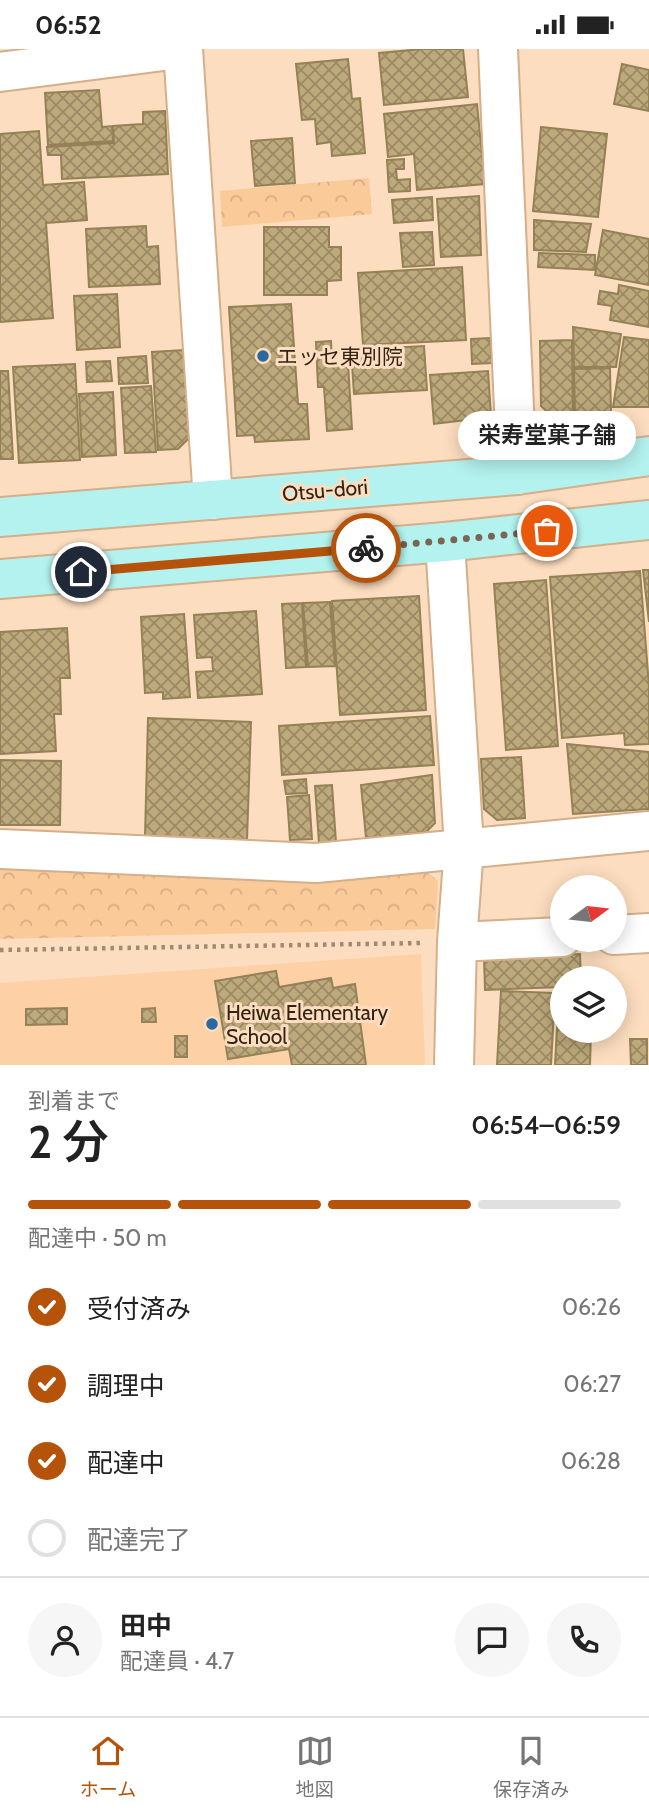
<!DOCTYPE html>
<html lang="ja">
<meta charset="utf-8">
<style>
:root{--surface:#fff;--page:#f6f6f6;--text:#222;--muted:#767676;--line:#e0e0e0;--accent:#b45309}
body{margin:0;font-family:Cabin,"Noto Sans JP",sans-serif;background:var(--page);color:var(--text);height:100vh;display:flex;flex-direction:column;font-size:26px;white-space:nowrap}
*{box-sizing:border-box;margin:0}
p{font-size:23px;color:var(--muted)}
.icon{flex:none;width:38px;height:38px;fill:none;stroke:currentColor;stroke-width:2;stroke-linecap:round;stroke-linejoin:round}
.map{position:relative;height:1016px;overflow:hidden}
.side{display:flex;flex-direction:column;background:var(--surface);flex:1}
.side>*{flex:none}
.needle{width:46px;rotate:75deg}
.tools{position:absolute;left:550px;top:826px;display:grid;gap:14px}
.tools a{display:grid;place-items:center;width:77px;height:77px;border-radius:50%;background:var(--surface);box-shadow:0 4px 18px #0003;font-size:35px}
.pin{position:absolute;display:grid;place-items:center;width:60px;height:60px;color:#fff;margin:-30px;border:4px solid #fff;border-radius:50%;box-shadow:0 2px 7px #0007}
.courier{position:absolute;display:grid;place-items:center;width:70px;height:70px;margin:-35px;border:5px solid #b45309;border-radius:50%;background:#fff;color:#222;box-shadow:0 2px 9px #0007}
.bubble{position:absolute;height:49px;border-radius:24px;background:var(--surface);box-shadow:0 4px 18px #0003;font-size:23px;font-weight:600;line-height:49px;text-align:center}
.headline em{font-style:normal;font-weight:600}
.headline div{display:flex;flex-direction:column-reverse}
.headline{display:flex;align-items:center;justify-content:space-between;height:119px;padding:0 28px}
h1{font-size:46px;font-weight:600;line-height:52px}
.bar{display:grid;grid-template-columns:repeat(4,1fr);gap:10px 7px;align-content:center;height:84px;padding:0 28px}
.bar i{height:9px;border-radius:5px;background:var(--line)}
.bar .selected{background:var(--accent)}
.bar p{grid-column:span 4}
.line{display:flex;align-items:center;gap:18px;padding:0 28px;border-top:2px solid var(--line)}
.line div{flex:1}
.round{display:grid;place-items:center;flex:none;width:74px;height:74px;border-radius:37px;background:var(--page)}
ol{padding:0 28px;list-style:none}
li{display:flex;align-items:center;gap:21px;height:77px}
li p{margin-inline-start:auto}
li .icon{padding:7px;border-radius:50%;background:var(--accent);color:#fff;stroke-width:4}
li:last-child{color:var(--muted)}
li i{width:38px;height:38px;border:4px solid var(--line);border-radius:50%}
.status{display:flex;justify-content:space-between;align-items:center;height:49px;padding:0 35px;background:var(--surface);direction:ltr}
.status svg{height:19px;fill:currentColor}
.dock{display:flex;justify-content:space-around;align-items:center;height:98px;border-top:2px solid var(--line);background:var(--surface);font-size:19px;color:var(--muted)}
.dock a{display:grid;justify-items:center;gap:4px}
.dock .selected{color:var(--accent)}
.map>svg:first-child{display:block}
</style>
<div class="status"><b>06:52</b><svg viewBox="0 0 49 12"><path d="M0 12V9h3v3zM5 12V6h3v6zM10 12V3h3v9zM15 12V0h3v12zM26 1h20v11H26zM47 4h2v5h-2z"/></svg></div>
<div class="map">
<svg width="649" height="1016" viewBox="0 0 649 1016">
<defs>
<pattern id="park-crowns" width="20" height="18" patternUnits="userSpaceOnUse" patternTransform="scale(1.75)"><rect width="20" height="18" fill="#faca99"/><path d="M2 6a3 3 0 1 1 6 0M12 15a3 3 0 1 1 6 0" fill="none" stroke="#d7ad83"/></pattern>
<pattern id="building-cross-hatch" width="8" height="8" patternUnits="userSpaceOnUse" patternTransform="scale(1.75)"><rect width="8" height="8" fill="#bda97b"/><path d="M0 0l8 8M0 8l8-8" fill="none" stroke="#9a8964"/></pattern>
</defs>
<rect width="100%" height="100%" fill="#fcddbf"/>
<!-- built -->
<path fill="#fdd1a5" d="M421 905 425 1016H0V934Z"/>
<!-- park -->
<path fill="url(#park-crowns)" d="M369 129 372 165 222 178 220 142Z
M0 816 423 820 438 832 435 880 0 890Z"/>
<!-- building -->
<path fill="url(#building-cross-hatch)" stroke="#948155" stroke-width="2" d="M422 0H463L468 48 384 56 379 4Z
M348 10 352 50 360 49 365 104 332 107 331 93 317 95 315 70 302 71 296 15Z
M622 15 649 21V62L614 55Z
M99 41 102 78 112 77 113 92 48 96 45 44Z
M477 55 485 135 417 141 414 105 388 108 384 65Z
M165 62 168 125 62 130 61 106H48L47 98 114 94 113 77 143 75V63Z
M541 78 607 85 598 168 533 162Z
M39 82 43 136 84 133 87 171 46 174 53 269 0 273V85Z
M292 89 295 134 255 137 251 92Z
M404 110V120H396L397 131 410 130V142L389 143 387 111Z
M479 147 481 206 441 208 437 150Z
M432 148 433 171 394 174 392 151Z
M534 171 591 175 586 203 534 201Z
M146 177 147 198 158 197 160 235 89 238 86 180Z
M264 178H329V198H341V231L327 232V246H264Z
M603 181 649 190V236L595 226Z
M432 183 434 216 403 218 400 184Z
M539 204 595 206V221L538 218Z
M462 218 466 291 363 296 358 224Z
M619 236 649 242V278L610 271 612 257 598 255 600 242 618 245Z
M117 245 120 298 77 301 74 247Z
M291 255 298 355H307L309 390 255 393 254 386 237 387 229 258Z
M573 278 621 285 616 318H574Z
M624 288 649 291V358H613Z
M490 289 492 314 472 315 471 290Z
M572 291 573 368H553L541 357 540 292Z
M331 292 332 315 348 314 352 380 327 382 324 338H318L316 293Z
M424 297 427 341 354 345 351 301Z
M184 301 189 389 178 400 158 401 152 303Z
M146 307 148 334 119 335 118 309Z
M110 312 112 332 87 333 86 313Z
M75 315 80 411 19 414 13 318Z
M610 319 611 364H575L574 320Z
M0 322H8L13 410H0Z
M488 322 491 368 434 375 430 326Z
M151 337 156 403 125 404 121 339Z
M113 343 116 406 82 408 79 345Z
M643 521H649V573Z
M640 522 649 637V695L625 696 624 684 562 689 550 528Z
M546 531 558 697 506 701 494 535Z
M419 547 426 661 340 666 332 552Z
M330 553 335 617 308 618 303 554Z
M302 554 306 618 286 619 282 555Z
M256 562 262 645 198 649 196 623 213 622 212 608 197 609 194 566Z
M184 565 190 648 163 650V643L145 644 141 568Z
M67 579 70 629H60L61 665H54L56 702 0 705V583Z
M430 667 434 716 282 726 279 677Z
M148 669 251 673 247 791 145 787Z
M567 695 649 703V760L573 765Z
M521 708 525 769 497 771 484 760 481 710Z
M0 711 61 712 60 776H0Z
M432 726 435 774 426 783 366 789 361 736Z
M306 730 307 744 286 745 284 732Z
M332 736 336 793 319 794 315 737Z
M309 746 312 790 290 791 287 748Z
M580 905 581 929H562V938L485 941 484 909Z
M276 922 279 938 331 929 333 939 355 935 366 1016H292L289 1000 228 1010 215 932Z
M559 941H562V982H591L590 1016H555Z
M501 942 555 944 551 1016H497Z
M67 959V975L26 976V960Z
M155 959 156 973H142V960Z
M175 987H187V1008H175Z
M630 990H647V1016H631Z"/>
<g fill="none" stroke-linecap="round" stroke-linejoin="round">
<defs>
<path id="street" d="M183 0 213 451
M498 0 517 426
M0 23 179 0
M445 493 464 798 457 893 454 1016
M0 800 316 814 649 782
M614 886 649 884
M457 893 562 888"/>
<path id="secondary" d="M0 468 517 426 649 407
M0 530 445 493 649 471"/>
</defs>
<!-- street casing -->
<use href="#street" stroke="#d4af8a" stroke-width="42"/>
<!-- secondary casing -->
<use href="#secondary" stroke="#d4af8a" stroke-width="42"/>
<!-- path -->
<path stroke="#a08972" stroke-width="4.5" stroke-dasharray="3.5 5" stroke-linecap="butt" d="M0 901 423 894"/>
<!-- street -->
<use href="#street" stroke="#fff" stroke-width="38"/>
<!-- secondary -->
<use href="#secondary" stroke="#b3f2ee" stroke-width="38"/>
</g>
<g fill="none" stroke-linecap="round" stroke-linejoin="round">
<!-- done -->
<path stroke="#796550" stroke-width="7" stroke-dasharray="0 12.6" d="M366 499 547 482"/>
<!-- route -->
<path stroke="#b45309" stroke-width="9" d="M81 523 366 499"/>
</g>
<!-- markers -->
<g fill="#286aa0" stroke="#fcddbf" stroke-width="2.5">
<circle cx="263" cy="307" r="7"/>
<circle cx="212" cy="975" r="7"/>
</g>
<g text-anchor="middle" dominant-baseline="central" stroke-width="6" stroke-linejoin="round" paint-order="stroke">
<!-- poi labels -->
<g font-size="21" fill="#322415" stroke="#fcddbf" text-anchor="start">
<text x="277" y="307">エッセ東別院</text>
<text x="226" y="963">Heiwa Elementary<tspan x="226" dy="24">School</tspan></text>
</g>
<!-- street labels -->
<g font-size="21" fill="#322415" stroke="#fcddbf">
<text transform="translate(325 441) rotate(-5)">Otsu-dori</text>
</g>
</g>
</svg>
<div class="tools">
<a><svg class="needle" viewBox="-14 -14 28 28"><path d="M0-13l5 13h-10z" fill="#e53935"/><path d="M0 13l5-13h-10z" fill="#767676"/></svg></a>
<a><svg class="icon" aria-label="layers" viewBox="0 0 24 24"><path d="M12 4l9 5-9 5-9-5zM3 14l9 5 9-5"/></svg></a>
</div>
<div class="pin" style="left:547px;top:482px;background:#ea580c"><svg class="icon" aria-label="bag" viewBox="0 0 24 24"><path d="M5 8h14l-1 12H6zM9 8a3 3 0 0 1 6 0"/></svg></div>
<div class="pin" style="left:81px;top:523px;background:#1f2937"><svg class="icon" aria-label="home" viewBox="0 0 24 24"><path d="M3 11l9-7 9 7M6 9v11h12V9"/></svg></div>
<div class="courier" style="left:366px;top:499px"><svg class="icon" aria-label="bike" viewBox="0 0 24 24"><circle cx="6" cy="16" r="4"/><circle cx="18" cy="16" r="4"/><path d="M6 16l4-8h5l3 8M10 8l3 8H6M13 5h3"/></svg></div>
<div class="bubble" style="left:458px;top:362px;width:178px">栄寿堂菓子舗</div>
</div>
<section class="side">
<div class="headline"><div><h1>2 分</h1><p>到着まで</p></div><em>06:54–06:59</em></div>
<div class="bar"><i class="selected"></i><i class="selected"></i><i class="selected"></i><i></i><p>配達中 · 50 m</p></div>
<ol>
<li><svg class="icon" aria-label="check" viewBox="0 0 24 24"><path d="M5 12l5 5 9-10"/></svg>受付済み<p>06:26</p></li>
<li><svg class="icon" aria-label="check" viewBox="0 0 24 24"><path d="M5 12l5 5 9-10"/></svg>調理中<p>06:27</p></li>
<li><svg class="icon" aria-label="check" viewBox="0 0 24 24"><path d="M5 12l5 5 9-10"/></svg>配達中<p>06:28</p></li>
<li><i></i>配達完了</li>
</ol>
<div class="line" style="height:126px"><a class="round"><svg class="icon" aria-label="person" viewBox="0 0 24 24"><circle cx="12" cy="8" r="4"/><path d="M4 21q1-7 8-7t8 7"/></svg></a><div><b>田中</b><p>配達員 · 4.7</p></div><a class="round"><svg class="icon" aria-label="chat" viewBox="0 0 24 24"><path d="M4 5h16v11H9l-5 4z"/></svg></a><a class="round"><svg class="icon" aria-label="phone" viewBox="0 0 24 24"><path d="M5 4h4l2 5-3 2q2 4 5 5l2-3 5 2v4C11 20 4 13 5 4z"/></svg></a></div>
</section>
<nav class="dock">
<a class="selected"><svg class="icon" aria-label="home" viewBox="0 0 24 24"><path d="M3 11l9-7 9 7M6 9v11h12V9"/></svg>ホーム</a>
<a><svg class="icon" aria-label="map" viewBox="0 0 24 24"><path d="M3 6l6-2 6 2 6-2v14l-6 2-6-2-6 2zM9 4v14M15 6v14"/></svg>地図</a>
<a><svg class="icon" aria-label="saved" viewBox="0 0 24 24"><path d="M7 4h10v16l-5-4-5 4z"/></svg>保存済み</a>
</nav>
